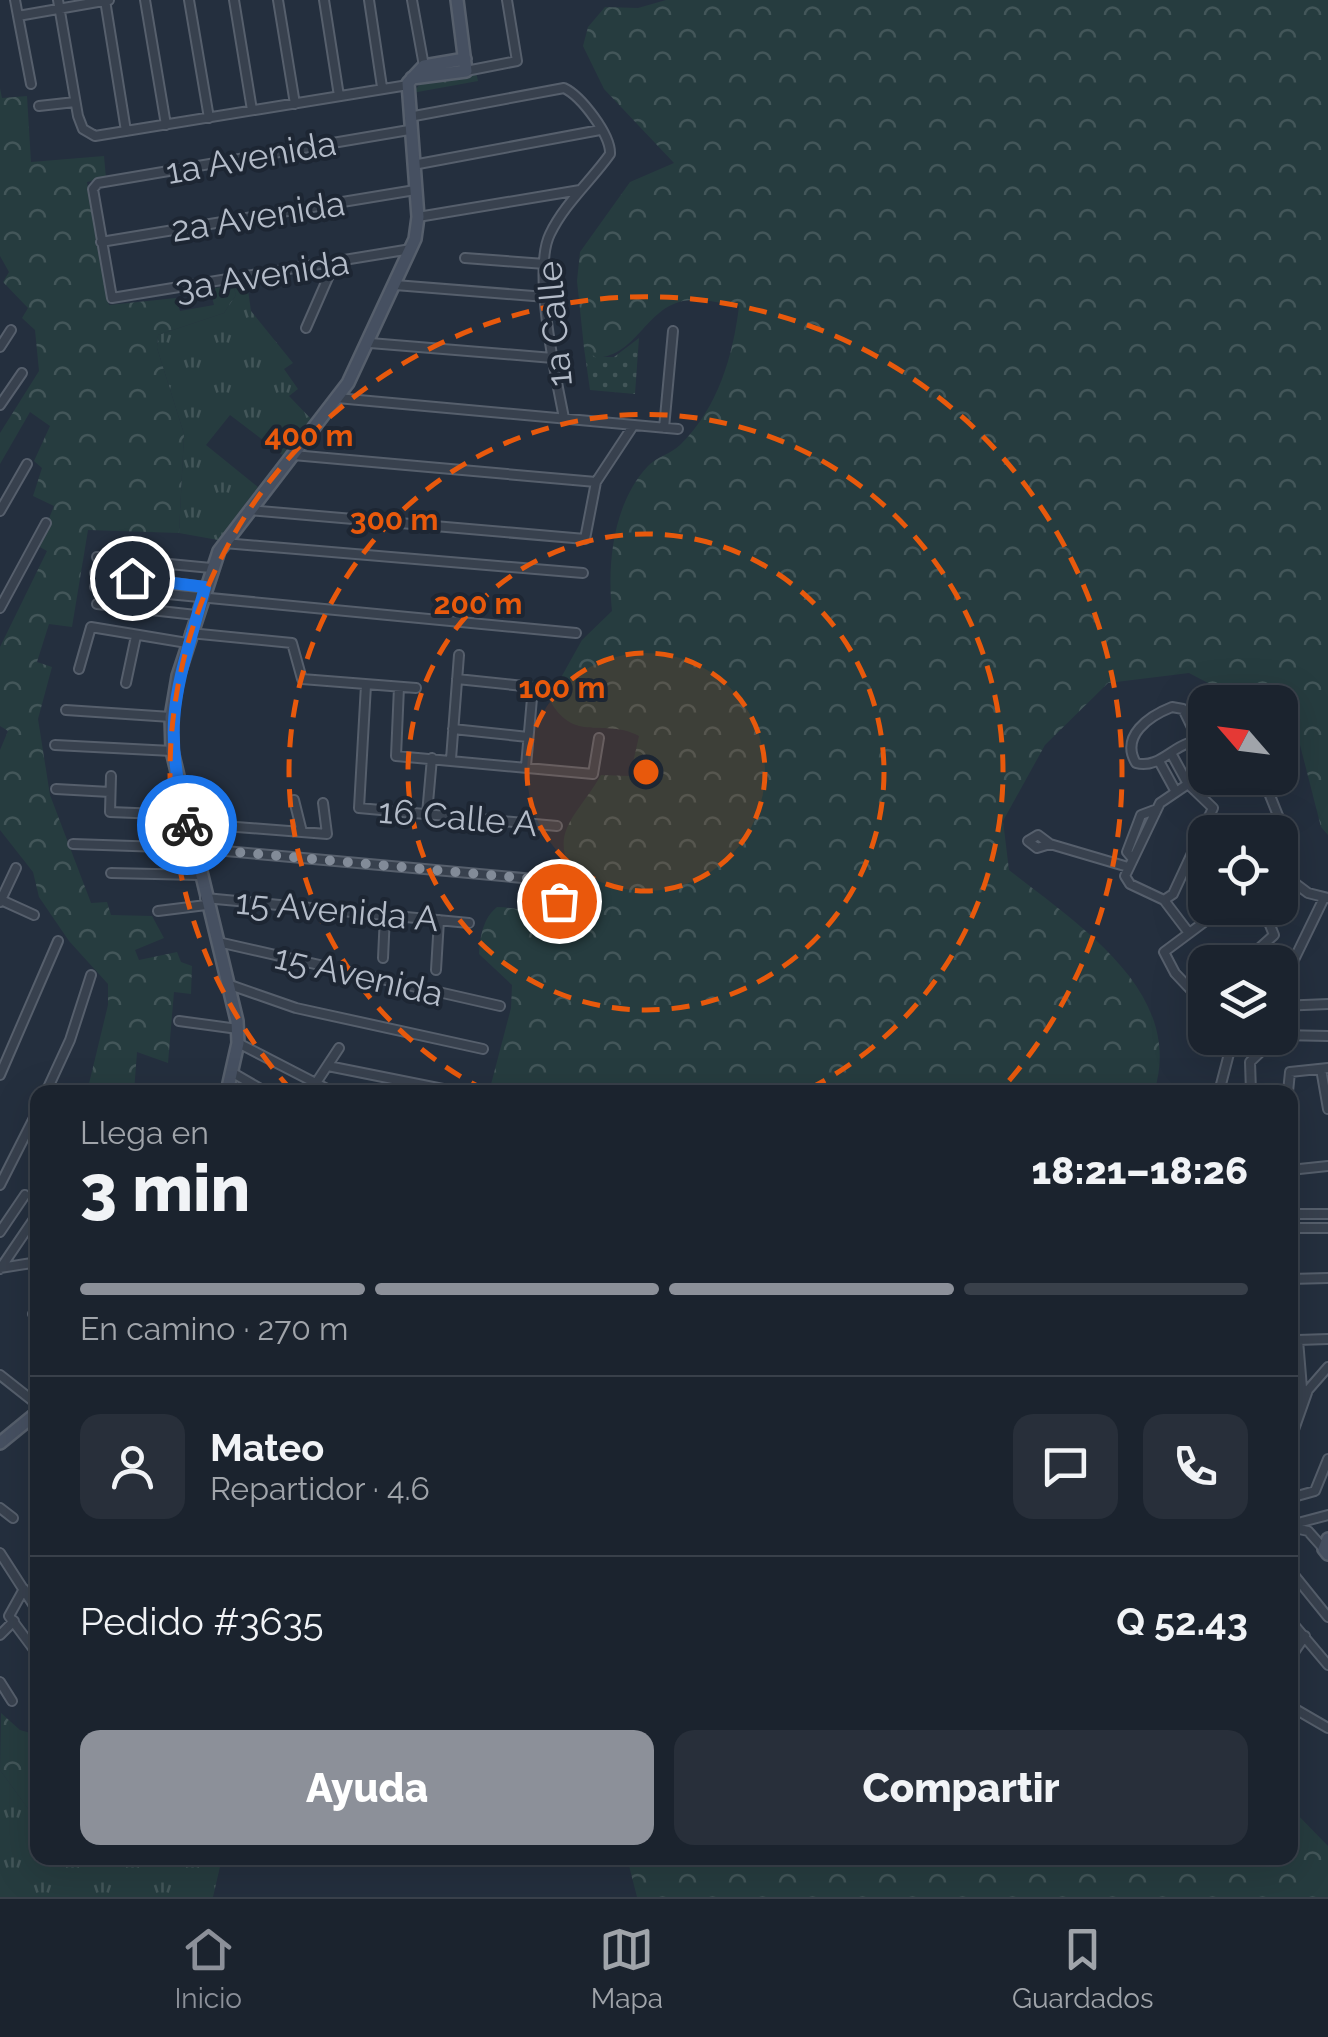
<!DOCTYPE html>
<html lang="es">
<meta charset="utf-8">
<style>
:root{--surface:#1b232e;--page:#282f3a;--text:#f1f3f6;--muted:#a0a4aa;--line:#39404a;--accent:#8c9099}
body{margin:0;font-family:Raleway,sans-serif;background:var(--page);color:var(--text);height:100vh;display:flex;flex-direction:column;font-size:38px;white-space:nowrap}
*{box-sizing:border-box;margin:0}
p{font-size:32px;color:var(--muted)}
.icon{flex:none;width:55px;height:55px;fill:none;stroke:currentColor;stroke-width:2;stroke-linecap:round;stroke-linejoin:round}
.map{position:relative;flex:1;overflow:hidden}
.drawer{position:absolute;left:30px;top:1085px;width:1268px;height:780px;display:flex;flex-direction:column;background:var(--surface);border-radius:20px;box-shadow:0 10px 40px #0002,0 0 0 2px var(--line)}
.drawer>*{flex:none}
.needle{width:65px;rotate:298deg}
.controls{position:absolute;left:1188px;top:685px;display:grid;gap:20px}
.controls a{display:grid;place-items:center;width:110px;height:110px;border-radius:20px;background:var(--surface);box-shadow:0 10px 40px #0002,0 0 0 2px var(--line);font-size:50px}
.pin{position:absolute;display:grid;place-items:center;width:85px;height:85px;color:#fff;margin:-42px;border:5px solid #fff;border-radius:50%;box-shadow:0 2px 10px #0007}
.courier{position:absolute;display:grid;place-items:center;width:100px;height:100px;margin:-50px;border:8px solid #1a73e8;border-radius:50%;background:#fff;color:#222;box-shadow:0 2px 12px #0007}
.headline em{font-style:normal;font-weight:800}
.headline div{display:flex;flex-direction:column-reverse}
.headline{display:flex;align-items:center;justify-content:space-between;height:170px;padding:0 50px}
h1{font-size:65px;font-weight:800;line-height:75px}
.bar{display:grid;grid-template-columns:repeat(4,1fr);gap:15px 10px;align-content:center;height:120px;padding:0 50px}
.bar i{height:12px;border-radius:8px;background:var(--line)}
.bar .selected{background:var(--accent)}
.bar p{grid-column:span 4}
.line{display:flex;align-items:center;gap:25px;padding:0 50px;border-top:2px solid var(--line)}
.line div{flex:1}
.round{display:grid;place-items:center;flex:none;width:105px;height:105px;border-radius:20px;background:var(--page)}
.primary-button{display:flex;gap:20px;margin-top:auto;padding:20px 50px}
.primary-button a{flex:1;height:115px;border-radius:20px;background:var(--accent);color:#fff;font-size:40px;font-weight:800;line-height:115px;text-align:center}
.primary-button a+a{background:var(--page);color:var(--text)}
.tabs{display:flex;justify-content:space-around;align-items:center;height:140px;border-top:2px solid var(--line);background:var(--surface);font-size:28px;color:var(--muted)}
.tabs a{display:grid;justify-items:center;gap:5px}
.tabs .selected{color:var(--accent)}
.map>svg:first-child{display:block}
</style>
<div class="map">
<svg width="1328" height="1897" viewBox="0 0 1328 1897">
<defs>
<pattern id="grass-tufts" width="24" height="20" patternUnits="userSpaceOnUse" patternTransform="scale(2.5)"><rect width="24" height="20" fill="#263c3f"/><path d="M3 7l-1-3M5 7V3M7 7l1-3M15 17l-1-3M17 17v-4M19 17l1-3" fill="none" stroke="#435659"/></pattern>
<pattern id="forest-crowns" width="20" height="18" patternUnits="userSpaceOnUse" patternTransform="scale(2.5)"><rect width="20" height="18" fill="#263c3f"/><path d="M2 6a3 3 0 1 1 6 0M12 15a3 3 0 1 1 6 0" fill="none" stroke="#435659"/></pattern>
<pattern id="park-dots" width="8" height="8" patternUnits="userSpaceOnUse" patternTransform="scale(2.5)"><rect width="8" height="8" fill="#263c3f"/><path d="M2 2h.1M6 6h.1" fill="none" stroke="#435659" stroke-width="1.8" stroke-linecap="round"/></pattern>
</defs>
<rect width="100%" height="100%" fill="#242f3e"/>
<!-- grass -->
<path fill="url(#grass-tufts)" d="M247 283 251 311 293 363 284 369 298 389 289 396 314 422 285 457 230 415 206 445 258 487 218 540 179 533 184 434 157 348 158 335 224 313 236 295 233 285Z
M0 1770 37 1821 38 1858H222L213 1897H0Z"/>
<!-- forest -->
<path fill="url(#forest-crowns)" d="M666 0H1328V835L1321 827 1299 741 1280 727V702H1244L1189 673 1108 683 1045 745 1003 821 1009 870C1077 924 1186 992 1154 1092H489L511 1008 512 985 479 954C480 937 483 918 497 907 538 908 557 932 586 889 540 837 575 820 601 775L630 776 639 736C604 717 574 745 549 699L582 640 612 611C607 564 613 503 648 466 656 457 671 454 680 445 718 408 733 356 739 306 724 304 706 299 691 300 645 303 640 356 595 358L584 348 577 281 580 252 630 182 674 163 604 89 583 46 588 27 605 7 638 8Z
M476 72 478 81 412 93 424 80Z
M0 88 2 98 27 96 31 162 104 156 106 178 87 182 109 305 176 298 180 311 214 305 210 289 233 285 236 295 224 313 158 335 157 348 184 434 179 533 88 530 72 627 49 624 37 662 52 667 38 719 50 795 91 903 107 902 111 915 152 916 164 938 135 950 139 960 177 952 181 962 192 966 191 994 174 992 168 1063 137 1052 134 1092H87L108 1005V984L69 941 39 897 33 872 0 830V750L8 731 0 726V647L47 551 38 546 54 506 33 496 42 468 34 461 50 426 30 412 0 464V433L39 371 35 330 22 318 28 308 3 282 9 272 0 256Z
M1 1713 20 1730 37 1735V1821L0 1770Z
M1290 1807 1328 1846V1897H637L627 1858H1290Z"/>
<!-- park -->
<path fill="url(#park-dots)" d="M639 338 635 394 590 390 584 348 595 357H614Z"/>
<g fill="none" stroke-linecap="round" stroke-linejoin="round">
<defs>
<path id="street" d="M15 0 18 16
M58 0 78 116 83 129 95 136 408 85
M105 0 126 131
M145 0 166 125
M189 0 209 118
M234 0 252 110
M278 0 295 104
M324 0 339 96
M369 0 382 87
M412 0 424 66
M466 71 517 61 507 0
M31 84 18 16 109 0
M39 106 75 102
M409 117 564 88C581 96 611 135 610 154 591 181 565 203 550 234 532 270 556 377 564 418
M409 130 98 183 93 189 112 298 411 249
M413 165 600 130
M418 217 580 190
M101 242 415 190
M465 258 545 264
M395 285 546 297
M306 328 334 264
M370 343 553 358
M0 347 11 330
M337 398 678 429
M0 405 22 373
M664 428 673 331
M293 455 596 482
M249 510 585 539 596 482 633 426
M0 511 27 464
M224 543 583 573
M97 557 211 568
M95 573 205 587
M95 587 576 633
M97 604 196 615
M0 608 46 523
M190 633 292 643 302 679 416 688
M79 669 91 627 187 643
M457 679 533 687 526 766
M126 683 136 636
M366 685 359 808 557 826
M399 687 396 756 593 774 599 738
M66 710 171 717
M453 729 528 737
M1198 740 1183 709 1172 707C1149 716 1120 736 1136 763 1163 771 1180 733 1205 744
M55 745 172 751
M1171 753 1188 784 1213 808 1173 894 1164 900 1130 884 1125 876 1160 803 1188 784
M451 759 459 655
M1159 761 1176 792
M111 776 110 812 185 815
M1263 778 1279 818 1288 878 1308 893 1328 898
M202 787 208 824
M56 789 110 792
M294 800 302 832
M427 814 432 758
M186 823 327 834 323 803
M73 844 192 848 556 881 559 901
M1050 844 1037 848 1028 841 1038 835 1050 844 1128 867
M1132 858 1127 852 1141 815 1157 809
M111 873 199 875
M205 898 469 923
M1 900 34 915
M1164 900 1189 933
M0 902 16 868
M158 911 206 905
M218 942 500 1006
M383 958 385 915
M1244 962 1274 935 1263 908
M436 970 439 920
M1280 977 1291 966 1324 898
M230 985 296 1008 483 1049
M1205 991 1191 990 1175 973 1164 952 1223 908
M1280 1006 1328 1004
M179 1021 238 1029
M1280 1035 1328 1036
M238 1043 333 1092
M328 1066 458 1092
M1321 1069 1328 1109
M233 1073 266 1092
M0 1075 58 941
M314 1086 339 1048
M46 1092 70 1040 91 975
M1219 1092 1231 1046 1238 1038
M1251 1092 1250 1062 1275 1038
M1288 1092 1290 1072 1328 1068
M1290 1121V1136
M1290 1170 1328 1166
M0 1185 38 1110
M1290 1214H1328
M1290 1228H1328
M0 1232 25 1195
M0 1268 38 1262
M0 1269 38 1213
M1290 1279 1328 1278
M33 1314 38 1316
M1290 1333 1298 1340 1328 1339
M1298 1340 1303 1400
M0 1375 38 1405
M1290 1441 1308 1390 1328 1367
M1290 1498 1315 1491 1328 1459
M0 1508 13 1518
M1294 1524 1328 1515
M1290 1527 1308 1531 1324 1549
M0 1553 38 1612
M1290 1570 1328 1617
M24 1589 9 1616 38 1655
M1290 1620 1328 1665
M0 1635 14 1621
M1290 1658 1305 1636
M0 1682 12 1701
M1290 1706 1328 1728"/>
<path id="secondary" d="M412 78 466 71 457 0
M227 1092 238 1043 237 1021 172 751 171 717 178 676 219 551 348 383 415 239 418 217 408 83 424 66 465 59
M0 1443 38 1412
M1328 1539 1324 1549 1328 1554"/>
</defs>
<!-- street casing -->
<use href="#street" stroke="#565f6c" stroke-width="12"/>
<!-- secondary casing -->
<use href="#secondary" stroke="#565f6c" stroke-width="16"/>
<!-- street -->
<use href="#street" stroke="#38414e" stroke-width="8"/>
<!-- secondary -->
<use href="#secondary" stroke="#465061" stroke-width="11"/>
</g>
<g fill="none" stroke-linecap="round" stroke-linejoin="round">
<!-- done -->
<path stroke="#828b98" stroke-width="10" stroke-dasharray="0 18" d="M187 825 192 848 556 881 559 901"/>
<!-- route -->
<path stroke="#1a73e8" stroke-width="12" d="M132 578 205 587C178 688 160 717 187 825"/>
</g>
<!-- distance rings -->
<circle cx="646" cy="772" r="119" fill="#e8590c" fill-opacity=".12"/>
<g fill="none" stroke="#e8590c" stroke-width="5" stroke-dasharray="18 12">
<circle cx="646" cy="772" r="119"/>
<circle cx="646" cy="772" r="238"/>
<path d="M487 1091A357 357 0 1 1 805 1091"/>
<path d="M292 1091A476 476 0 1 1 1000 1091"/>
</g>
<g text-anchor="middle" dominant-baseline="central" stroke-width="8" stroke-linejoin="round" paint-order="stroke">
<!-- street labels -->
<g font-size="35" fill="#b4bcc9" stroke="#1d2633">
<text transform="translate(251 157) rotate(-10)">1a Avenida</text>
<text transform="translate(258 216) rotate(-9)">2a Avenida</text>
<text transform="translate(262 275) rotate(-9)">3a Avenida</text>
<text transform="translate(554 324) rotate(-95)">1a Calle</text>
<text transform="translate(458 817) rotate(5)">16 Calle A</text>
<text transform="translate(337 910) rotate(5)">15 Avenida A</text>
<text transform="translate(359 975) rotate(13)">15 Avenida</text>
</g>
</g>
<circle cx="646" cy="772" r="15" fill="#e8590c" stroke="#1d2633" stroke-width="5"/>
<g font-size="30" text-anchor="middle" font-weight="bold" fill="#e8590c" stroke="#1d2633" stroke-width="8" stroke-linejoin="round" paint-order="stroke">
<text x="309" y="446">400 m</text>
<text x="394" y="530">300 m</text>
<text x="478" y="614">200 m</text>
<text x="562" y="698">100 m</text>
</g>
</svg>
<div class="controls">
<a><svg class="needle" viewBox="-14 -14 28 28"><path d="M0-13l5 13h-10z" fill="#e53935"/><path d="M0 13l5-13h-10z" fill="#a0a4aa"/></svg></a>
<a><svg class="icon" aria-label="locate" viewBox="0 0 24 24"><circle cx="12" cy="12" r="6"/><path d="M12 2v4M12 18v4M2 12h4M18 12h4"/></svg></a>
<a><svg class="icon" aria-label="layers" viewBox="0 0 24 24"><path d="M12 4l9 5-9 5-9-5zM3 14l9 5 9-5"/></svg></a>
</div>
<div class="pin" style="left:559px;top:901px;background:#ea580c"><svg class="icon" aria-label="bag" viewBox="0 0 24 24"><path d="M5 8h14l-1 12H6zM9 8a3 3 0 0 1 6 0"/></svg></div>
<div class="pin" style="left:132px;top:578px;background:#1f2937"><svg class="icon" aria-label="home" viewBox="0 0 24 24"><path d="M3 11l9-7 9 7M6 9v11h12V9"/></svg></div>
<div class="courier" style="left:187px;top:825px"><svg class="icon" aria-label="bike" viewBox="0 0 24 24"><circle cx="6" cy="16" r="4"/><circle cx="18" cy="16" r="4"/><path d="M6 16l4-8h5l3 8M10 8l3 8H6M13 5h3"/></svg></div>
<section class="drawer">
<div class="headline"><div><h1>3 min</h1><p>Llega en</p></div><em>18:21–18:26</em></div>
<div class="bar"><i class="selected"></i><i class="selected"></i><i class="selected"></i><i></i><p>En camino · 270 m</p></div>
<div class="line" style="height:180px"><a class="round"><svg class="icon" aria-label="person" viewBox="0 0 24 24"><circle cx="12" cy="8" r="4"/><path d="M4 21q1-7 8-7t8 7"/></svg></a><div><b>Mateo</b><p>Repartidor · 4.6</p></div><a class="round"><svg class="icon" aria-label="chat" viewBox="0 0 24 24"><path d="M4 5h16v11H9l-5 4z"/></svg></a><a class="round"><svg class="icon" aria-label="phone" viewBox="0 0 24 24"><path d="M5 4h4l2 5-3 2q2 4 5 5l2-3 5 2v4C11 20 4 13 5 4z"/></svg></a></div>
<div class="line" style="height:130px"><div>Pedido #3635</div><b>Q 52.43</b></div>
<div class="primary-button"><a>Ayuda</a><a>Compartir</a></div>
</section>
</div>
<nav class="tabs">
<a class="selected"><svg class="icon" aria-label="home" viewBox="0 0 24 24"><path d="M3 11l9-7 9 7M6 9v11h12V9"/></svg>Inicio</a>
<a><svg class="icon" aria-label="map" viewBox="0 0 24 24"><path d="M3 6l6-2 6 2 6-2v14l-6 2-6-2-6 2zM9 4v14M15 6v14"/></svg>Mapa</a>
<a><svg class="icon" aria-label="saved" viewBox="0 0 24 24"><path d="M7 4h10v16l-5-4-5 4z"/></svg>Guardados</a>
</nav>
